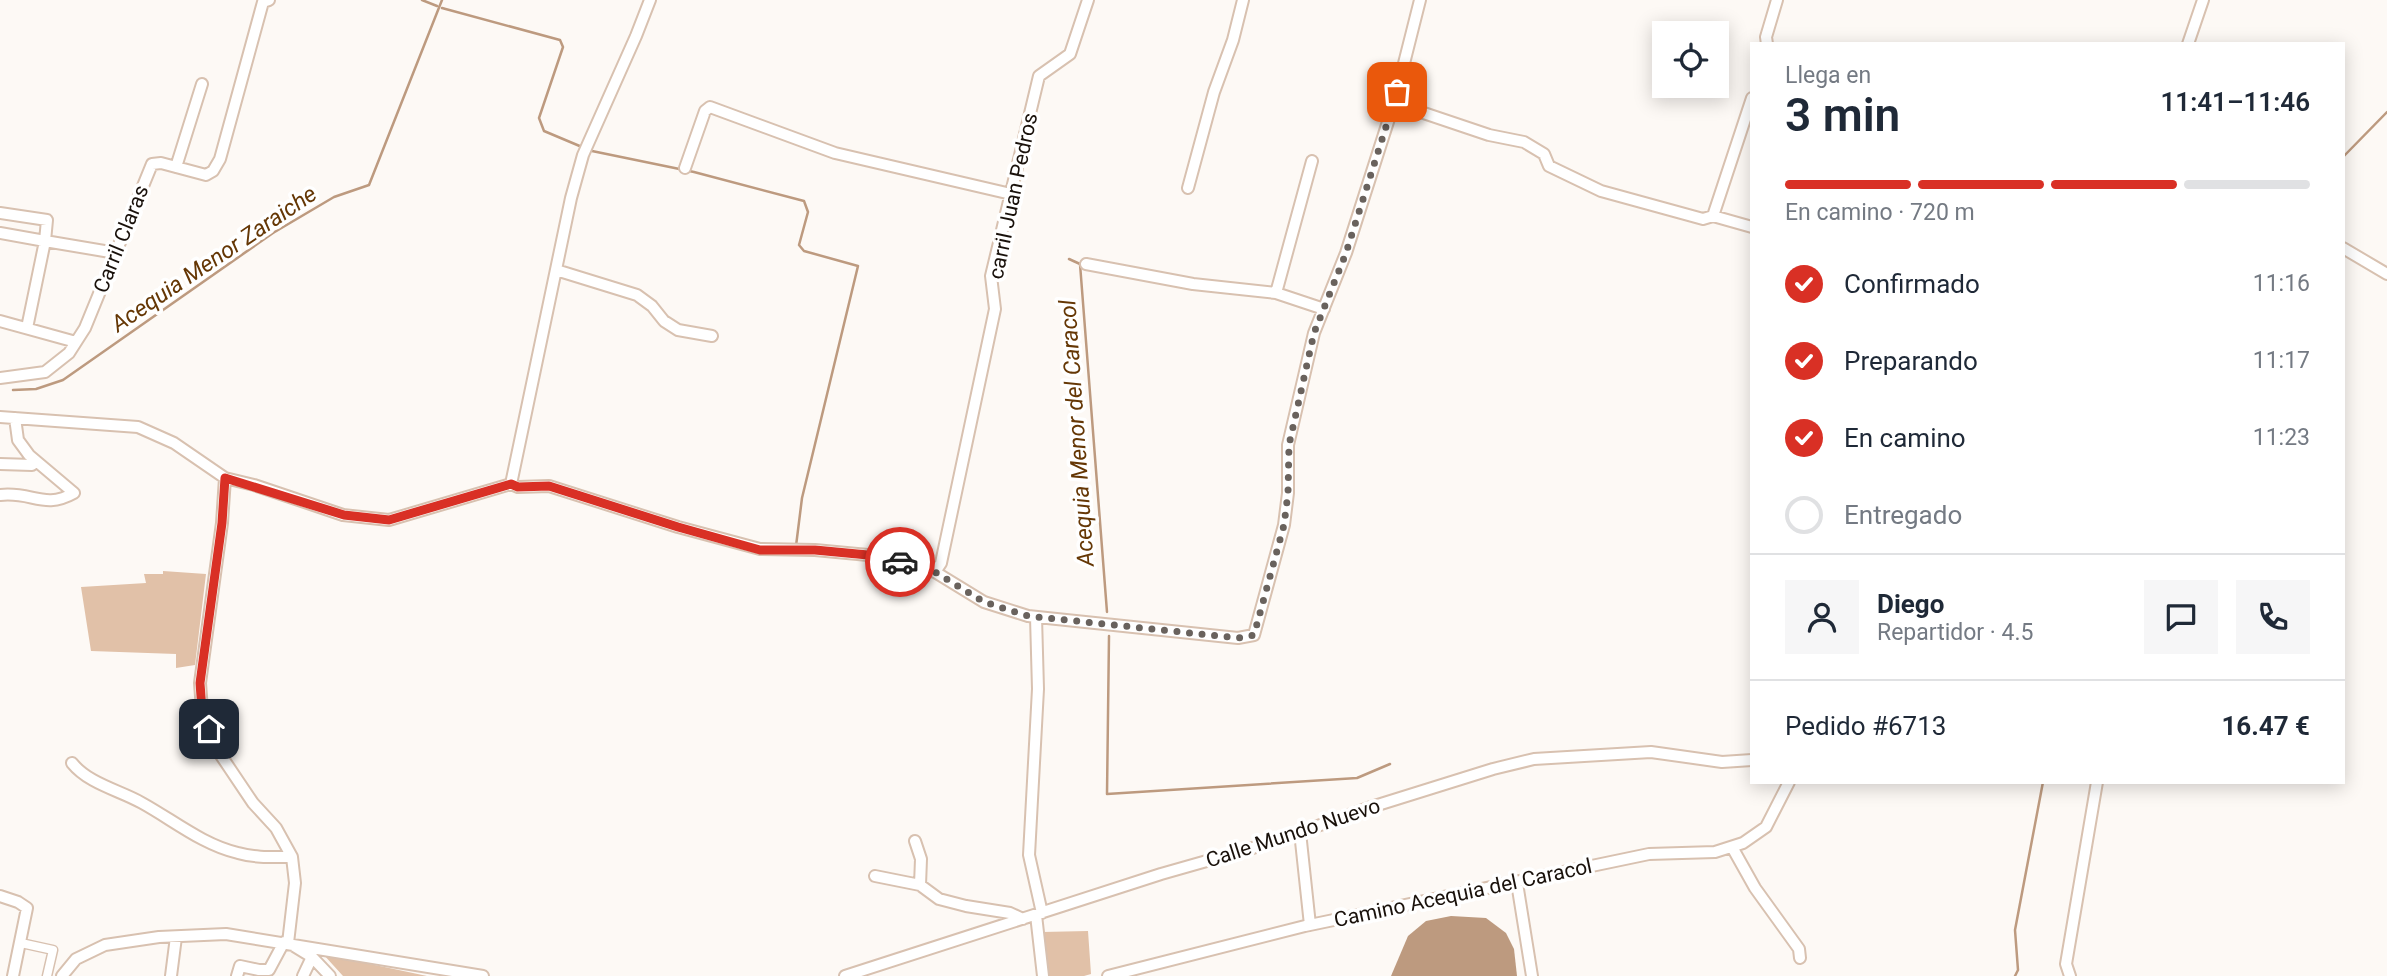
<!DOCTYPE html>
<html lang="es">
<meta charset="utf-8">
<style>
:root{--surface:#fff;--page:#f6f6f7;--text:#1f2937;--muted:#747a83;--line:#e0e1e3;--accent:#d93025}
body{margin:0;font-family:Roboto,sans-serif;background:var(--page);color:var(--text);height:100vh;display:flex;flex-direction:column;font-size:26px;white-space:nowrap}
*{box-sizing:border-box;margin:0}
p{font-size:23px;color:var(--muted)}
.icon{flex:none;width:38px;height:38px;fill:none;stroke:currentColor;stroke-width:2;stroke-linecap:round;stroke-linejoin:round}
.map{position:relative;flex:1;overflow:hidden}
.panel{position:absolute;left:1750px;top:42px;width:595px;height:742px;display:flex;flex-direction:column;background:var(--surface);border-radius:0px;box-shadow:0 4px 18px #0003}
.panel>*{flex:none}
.buttons{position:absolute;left:1652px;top:21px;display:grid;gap:14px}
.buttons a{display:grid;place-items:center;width:77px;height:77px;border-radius:0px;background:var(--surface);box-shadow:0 4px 18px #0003;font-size:35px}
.pin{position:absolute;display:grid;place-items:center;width:60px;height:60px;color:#fff;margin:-30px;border-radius:14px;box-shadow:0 4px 10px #0006}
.courier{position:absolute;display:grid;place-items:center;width:70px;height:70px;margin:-35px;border:5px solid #d93025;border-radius:50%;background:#fff;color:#222;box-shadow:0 2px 9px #0007}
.head em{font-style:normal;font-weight:600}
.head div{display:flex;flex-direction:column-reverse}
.head{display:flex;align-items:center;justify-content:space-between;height:119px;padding:0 35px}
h1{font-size:46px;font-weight:600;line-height:52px}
.bar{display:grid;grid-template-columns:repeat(4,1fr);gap:10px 7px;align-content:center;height:84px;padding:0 35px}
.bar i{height:9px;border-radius:5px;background:var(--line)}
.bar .on{background:var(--accent)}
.bar p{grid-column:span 4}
.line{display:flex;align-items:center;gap:18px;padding:0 35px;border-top:2px solid var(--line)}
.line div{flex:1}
.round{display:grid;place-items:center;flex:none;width:74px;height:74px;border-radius:0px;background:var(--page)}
ol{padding:0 35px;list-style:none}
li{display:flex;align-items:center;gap:21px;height:77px}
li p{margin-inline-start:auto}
li .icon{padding:7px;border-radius:50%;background:var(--accent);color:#fff;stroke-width:4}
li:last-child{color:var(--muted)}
li i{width:38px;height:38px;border:4px solid var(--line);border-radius:50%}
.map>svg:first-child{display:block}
</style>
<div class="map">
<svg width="2387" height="976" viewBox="0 0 2387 976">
<rect width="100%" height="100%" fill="#fdf9f5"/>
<!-- green -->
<path fill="#e1c1a8" d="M163 571 206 574 195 665 176 668V654L91 651 81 587 146 583 144 574H163Z
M1088 931 1091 974 1084 976H1045L1042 932Z
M323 954 427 976H343Z"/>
<!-- water -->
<path fill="#bd9a7f" d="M1451 916 1486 918 1506 933 1514 949 1517 976H1391L1408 936 1426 921Z"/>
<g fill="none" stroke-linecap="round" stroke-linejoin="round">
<!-- stream -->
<path stroke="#bd9a7f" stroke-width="2.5" d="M422 0 437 6
M442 8 560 40 563 47 539 118 544 131 582 147
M592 151 694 172 804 201 808 212 799 245 804 251 858 266 802 498 796 546
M2343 157 2387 112
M1069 259 1080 264 1107 612
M13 390 36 389 63 380 273 233 334 197 369 185 442 0
M1109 636 1107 794 1357 778 1390 764
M2015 976 2018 970 2015 930 2043 782"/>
<defs>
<path id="pedestrian" d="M21 943 53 950 47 976"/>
<path id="minor" d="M1767 44 1766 37 1777 0
M2188 44 2203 0
M1394 103 1489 135 1524 142 1544 154 1549 166 1601 191 1703 219 1713 216 1752 227
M176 167 202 84
M685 168 705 111 710 107 835 153 1011 194
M1188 188 1214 92 1233 40 1243 0
M0 213 47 220 45 241 0 233
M1713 216 1752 98
M2343 248 2387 274
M1086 264 1193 284 1276 293 1324 309
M556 270 637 295 652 306 664 321 678 330 712 336
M1276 293 1312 161
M0 321 76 342
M27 328 45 241 116 253
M0 378 45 372 69 353 85 328 152 164 161 163 206 175 213 171 220 159 263 2 269 0
M0 417 138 427 174 443 225 478 254 485 343 515 389 520 511 484 518 487 549 486 678 527 760 549 815 550 868 555 906 563 935 572 984 602 1028 616 1238 638 1254 635 1284 525 1288 493V445L1314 333 1346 253 1394 103 1420 0
M0 464 32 465 36 461
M225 478 222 523 200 683 202 710 216 748 253 803 276 828 292 857 295 883 288 943
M511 484 571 198 583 155 636 36 650 0
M0 495C32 491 44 510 74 493L29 455 18 440 15 418
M935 572 941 563 995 309 991 276 1039 76 1070 54 1088 0
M1036 617 1038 689 1029 855 1042 913
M72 763C89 784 119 790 142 803 173 820 203 845 238 853 255 858 273 857 292 857
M1300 832 1310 925
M915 841 921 859 920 885
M1732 847 1755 888 1799 949 1800 958
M875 876 920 885 939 899 966 906 1010 913 1023 919
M1517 883 1532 976
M0 896 18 902 27 908 13 976
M1036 915 1043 976
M294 946 312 957 330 976
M62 976 76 959 105 945 159 937 226 934 483 976
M171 976 176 937
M237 976 240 966 259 970H269L284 942
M303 976 312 957
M845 976 1161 874 1270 843 1368 808 1493 769 1534 759 1651 752 1722 762 1752 760
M1108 976 1305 926 1649 854 1715 852 1743 843 1766 827 1789 782
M2070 976 2066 964 2097 782"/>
</defs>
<!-- pedestrian casing -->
<use href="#pedestrian" stroke="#d8c1b0" stroke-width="11"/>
<!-- minor casing -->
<use href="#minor" stroke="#d8c1b0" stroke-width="14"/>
<!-- pedestrian -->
<use href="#pedestrian" stroke="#fff" stroke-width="8"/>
<!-- minor -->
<use href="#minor" stroke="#fff" stroke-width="10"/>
</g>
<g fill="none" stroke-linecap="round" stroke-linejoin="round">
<!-- done -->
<path stroke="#69625d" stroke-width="7" stroke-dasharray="0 12.6" d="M900 562 935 572 984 602 1028 616 1238 638 1254 635 1284 525 1288 493 1289 445 1314 333 1346 253 1397 92"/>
<!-- route -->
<path stroke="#d93025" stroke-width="9" d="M209 729 202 710 200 683 222 523 225 478 344 515 389 520 511 484 518 487 549 486 678 527 760 550H815L868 555 900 562"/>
</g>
<g text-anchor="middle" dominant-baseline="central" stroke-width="7" stroke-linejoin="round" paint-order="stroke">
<!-- street labels -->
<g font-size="21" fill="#19110b" stroke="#fff">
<text transform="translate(1013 196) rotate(-78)">carril Juan Pedros</text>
<text transform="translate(121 239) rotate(-68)">Carril Claras</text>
<text transform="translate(1293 833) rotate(-18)">Calle Mundo Nuevo</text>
<text transform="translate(1463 893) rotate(-12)">Camino Acequia del Caracol</text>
</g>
<!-- water labels -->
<g font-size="23" font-style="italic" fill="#653705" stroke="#fff">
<text transform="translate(214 259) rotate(-34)">Acequia Menor Zaraiche</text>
<text transform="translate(1077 433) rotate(-94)">Acequia Menor del Caracol</text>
</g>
</g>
</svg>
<div class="buttons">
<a><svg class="icon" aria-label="locate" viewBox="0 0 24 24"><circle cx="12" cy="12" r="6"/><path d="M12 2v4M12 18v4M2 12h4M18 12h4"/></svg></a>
</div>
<div class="pin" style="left:1397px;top:92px;background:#ea580c"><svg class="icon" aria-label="bag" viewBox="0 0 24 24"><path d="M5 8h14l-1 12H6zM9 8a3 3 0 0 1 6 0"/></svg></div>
<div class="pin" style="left:209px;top:729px;background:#1f2937"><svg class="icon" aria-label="home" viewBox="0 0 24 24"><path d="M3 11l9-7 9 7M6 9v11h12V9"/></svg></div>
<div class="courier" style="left:900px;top:562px"><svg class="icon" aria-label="car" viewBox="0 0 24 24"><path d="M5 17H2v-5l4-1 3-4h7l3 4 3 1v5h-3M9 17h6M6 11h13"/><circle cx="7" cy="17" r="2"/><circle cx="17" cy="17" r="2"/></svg></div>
<section class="panel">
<div class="head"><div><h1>3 min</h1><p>Llega en</p></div><em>11:41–11:46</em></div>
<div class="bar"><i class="on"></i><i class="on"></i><i class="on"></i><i></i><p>En camino · 720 m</p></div>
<ol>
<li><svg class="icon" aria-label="check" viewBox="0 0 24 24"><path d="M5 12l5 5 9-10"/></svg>Confirmado<p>11:16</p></li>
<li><svg class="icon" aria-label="check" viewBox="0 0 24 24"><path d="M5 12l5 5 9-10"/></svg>Preparando<p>11:17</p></li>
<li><svg class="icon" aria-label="check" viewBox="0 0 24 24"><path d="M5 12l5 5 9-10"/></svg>En camino<p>11:23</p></li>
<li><i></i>Entregado</li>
</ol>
<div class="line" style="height:126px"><a class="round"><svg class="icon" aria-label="person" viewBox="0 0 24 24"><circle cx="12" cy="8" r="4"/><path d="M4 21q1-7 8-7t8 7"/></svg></a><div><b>Diego</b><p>Repartidor · 4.5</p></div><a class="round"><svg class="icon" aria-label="chat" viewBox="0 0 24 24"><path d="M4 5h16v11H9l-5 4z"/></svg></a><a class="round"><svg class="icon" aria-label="phone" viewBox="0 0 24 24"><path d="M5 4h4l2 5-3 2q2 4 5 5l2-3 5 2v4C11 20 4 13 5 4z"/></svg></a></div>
<div class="line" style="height:91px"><div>Pedido #6713</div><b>16.47 €</b></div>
</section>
</div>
